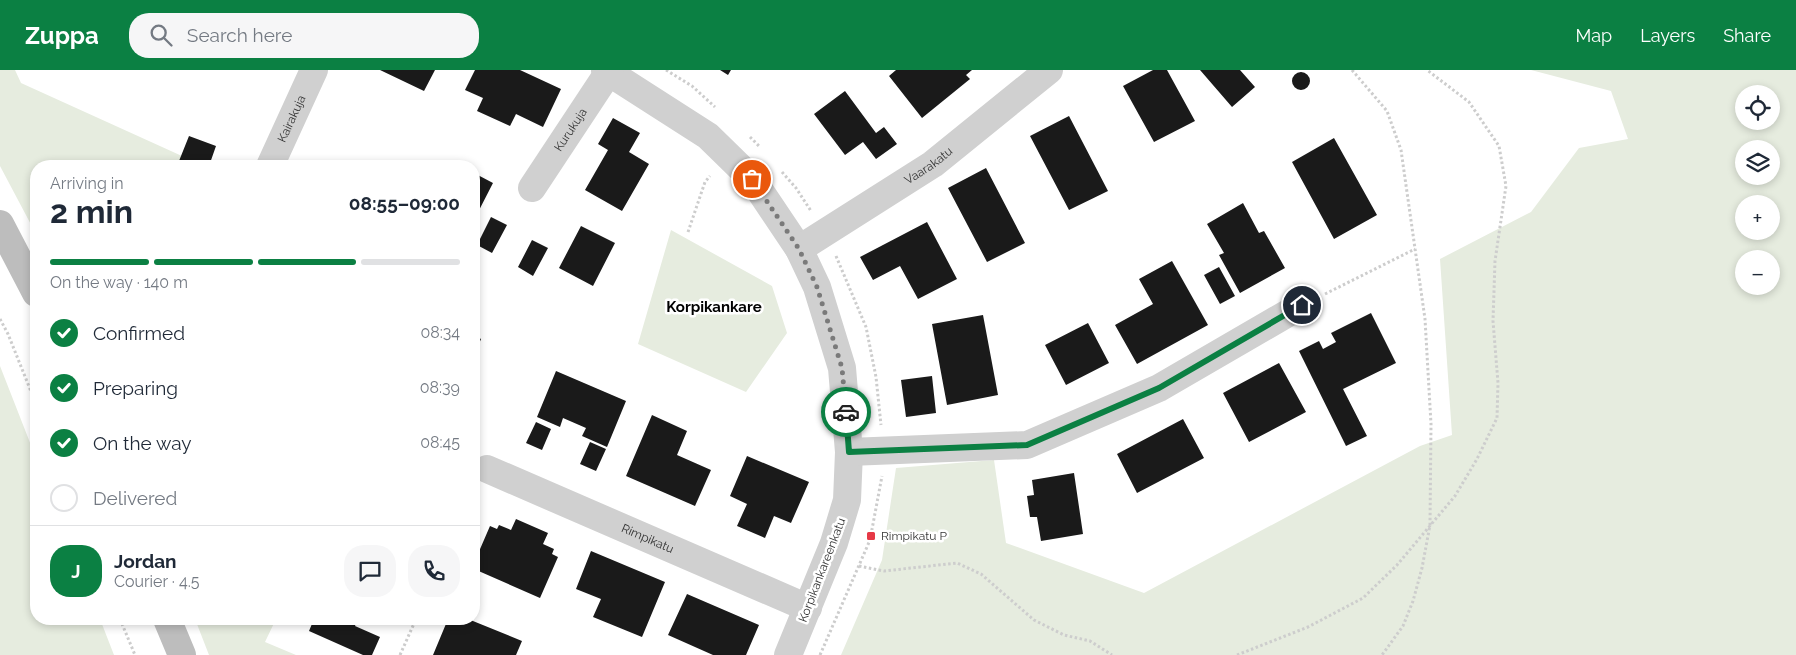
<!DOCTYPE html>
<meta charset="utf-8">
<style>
:root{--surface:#fff;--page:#f6f6f7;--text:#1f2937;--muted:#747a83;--line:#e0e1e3;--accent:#0b8043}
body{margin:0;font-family:Raleway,sans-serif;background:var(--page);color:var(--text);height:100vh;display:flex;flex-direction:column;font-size:19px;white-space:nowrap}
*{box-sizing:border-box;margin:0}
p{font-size:16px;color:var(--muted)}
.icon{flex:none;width:28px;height:28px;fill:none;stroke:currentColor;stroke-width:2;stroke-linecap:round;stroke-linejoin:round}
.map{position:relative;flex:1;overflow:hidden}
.side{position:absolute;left:30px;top:90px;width:450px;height:465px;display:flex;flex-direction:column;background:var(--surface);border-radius:20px;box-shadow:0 2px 8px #0003}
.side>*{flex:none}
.tools{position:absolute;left:1735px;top:15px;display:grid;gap:10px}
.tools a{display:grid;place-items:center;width:45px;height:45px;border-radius:50%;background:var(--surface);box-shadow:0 2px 8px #0003;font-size:25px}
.pin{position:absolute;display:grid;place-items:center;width:42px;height:42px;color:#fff;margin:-21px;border:2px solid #fff;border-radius:50%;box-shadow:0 1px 5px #0007}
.courier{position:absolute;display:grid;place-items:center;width:50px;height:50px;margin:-25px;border:4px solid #0b8043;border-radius:50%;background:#fff;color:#222;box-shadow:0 1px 6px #0007}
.summary em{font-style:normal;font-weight:700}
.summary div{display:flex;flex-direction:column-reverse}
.summary{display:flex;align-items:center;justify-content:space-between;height:85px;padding:0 20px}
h1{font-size:32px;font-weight:700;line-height:38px}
.bar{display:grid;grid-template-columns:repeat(4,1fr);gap:8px 5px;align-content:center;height:60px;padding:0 20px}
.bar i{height:6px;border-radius:4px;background:var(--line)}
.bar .on{background:var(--accent)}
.bar p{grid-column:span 4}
.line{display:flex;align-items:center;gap:12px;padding:0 20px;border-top:1px solid var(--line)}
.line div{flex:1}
.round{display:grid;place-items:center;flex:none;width:52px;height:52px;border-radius:20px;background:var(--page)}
ol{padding:0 20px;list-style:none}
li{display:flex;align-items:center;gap:15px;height:55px}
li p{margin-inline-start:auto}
li .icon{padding:5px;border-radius:50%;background:var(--accent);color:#fff;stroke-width:4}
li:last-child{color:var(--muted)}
li i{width:28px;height:28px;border:2px solid var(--line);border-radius:50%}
header{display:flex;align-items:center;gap:30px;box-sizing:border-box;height:70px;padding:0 25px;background:var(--accent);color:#fff}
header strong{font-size:24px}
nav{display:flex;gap:28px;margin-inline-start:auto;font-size:18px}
.search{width:350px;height:45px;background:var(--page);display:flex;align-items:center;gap:12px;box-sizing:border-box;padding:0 18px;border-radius:20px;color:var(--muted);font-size:19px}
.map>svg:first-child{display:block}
</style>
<header>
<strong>Zuppa</strong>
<div class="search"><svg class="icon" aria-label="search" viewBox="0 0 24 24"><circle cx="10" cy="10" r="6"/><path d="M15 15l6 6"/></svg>Search here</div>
<nav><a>Map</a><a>Layers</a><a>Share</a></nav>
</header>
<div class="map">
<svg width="1796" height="585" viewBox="0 0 1796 585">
<rect width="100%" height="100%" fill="#fff"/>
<!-- green -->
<path fill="#e6ecdf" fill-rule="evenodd" d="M0 0H15L21 13 204 96H36V164L0 96Z
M1531 0H1796V585H841L882 490 896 398 994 390 1006 473 1144 523 1420 376 1452 365 1440 189 1531 142 1579 78 1628 69 1611 21ZM1744 24H1771V51H1744ZM1744 79H1771V106H1744ZM1744 134H1771V161H1744ZM1744 189H1771V216H1744Z
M671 160 772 216 787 263 746 322 638 274Z
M0 296 36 388V549H100L114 585H0Z
M195 549H276L265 572 296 585H209Z"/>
<!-- building -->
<path fill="#1a1a1a" d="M380 0H435L424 21Z
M475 0H520L561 19 543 57 516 44 510 56 477 41 483 28 465 20Z
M720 0H731L728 5Z
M896 0H972L966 5 970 9 922 48 889 6Z
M1153 0H1167L1195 51 1154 72 1123 16Z
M1200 0H1240L1255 17 1232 37Z
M1292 11a9 9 0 1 1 18 0a9 9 0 1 1-18 0Z
M845 21 876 63 884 57 897 74 876 89 863 72 845 85 814 44Z
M1069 46 1108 121 1069 140 1030 66Z
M613 48 640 63 629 82 649 94 622 141 585 120 608 80 598 74Z
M189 66 216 76 209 96H177Z
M1334 68 1377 145 1334 169 1292 92Z
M986 98 1025 173 987 192 948 118Z
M474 103 493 113 474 150Z
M1243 133 1259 163 1264 161 1285 198 1240 223 1219 185 1224 183 1207 154Z
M491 147 507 155 492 183 477 175Z
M927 152 957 209 918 229 900 196 873 210 860 187Z
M581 156 615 173 593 216 559 198Z
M532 170 548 178 533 206 518 197Z
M1172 191 1208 255 1137 294 1115 255 1153 234 1139 209Z
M1219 197 1235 226 1220 234 1204 205Z
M1371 243 1396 293 1343 319 1367 366 1346 376 1299 281 1319 271 1323 279 1336 272 1331 263Z
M983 245 998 325 947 335 932 254Z
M1088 253 1109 293 1066 315 1045 275Z
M474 265 481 269 474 286Z
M1279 293 1306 342 1249 372 1223 323Z
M556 301 626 331 607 377 582 366 586 358 563 348 560 357 537 347Z
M932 306 936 343 906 347 901 310Z
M652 345 687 361 677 385 711 400 695 436 626 406Z
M1183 349 1204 388 1137 423 1117 384Z
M536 352 551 359 542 380 526 373Z
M590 372 606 379 596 401 580 394Z
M747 386 809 412 791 453 774 446 765 468 737 456 747 434 730 426Z
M1074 403 1083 464 1041 471 1037 447H1030L1027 426 1034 425 1032 410Z
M516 449 548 463 543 474 554 479 552 484 558 487 540 528 474 499V493L490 456 497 459 499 455 511 460Z
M591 481 665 512 642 567 593 547 601 529 576 519Z
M687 524 759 555 746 585H713L668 565Z
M314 549H358L355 556 380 567 372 585H363L309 561Z
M448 549H468L522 571 516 585H433Z"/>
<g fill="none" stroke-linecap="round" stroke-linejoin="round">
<!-- path -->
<path stroke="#cdcdcd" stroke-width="3" stroke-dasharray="2.5 2.5" stroke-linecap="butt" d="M666 0 692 16 715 37
M1352 0 1387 41 1401 80 1425 249 1431 354 1430 455 1422 498 1413 531 1403 556 1382 585
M750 67 760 77
M782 102 796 118 811 141
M688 162 705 112 710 106
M836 186 866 257 876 307 881 355
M1325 224 1415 179
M0 249 8 264 36 334
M859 496 884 501 957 493 981 504 1034 550 1064 565 1090 571 1112 585
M120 549 135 585
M400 585 416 549
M820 585 870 470 882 406
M1237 585 1308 557 1363 528 1397 495 1455 426 1477 389 1497 348 1498 313 1493 251 1495 191 1506 116 1499 76 1469 32 1427 0"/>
<!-- street -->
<g stroke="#d0d0d0" stroke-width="28">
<path d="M605 0 708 66 752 109 799 179 817 217 842 298 849 382 847 430 834 473 788 585"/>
<path id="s1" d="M270 96 314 0"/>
<path id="s2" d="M532 118 610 0"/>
<path id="s3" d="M799 179 933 94 1049 0"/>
<path d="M849 382 1027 375 1159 318 1302 235"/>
<path id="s4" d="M487 399 808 538"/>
</g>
<!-- secondary -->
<path stroke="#bdbdbd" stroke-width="28" d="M0 154 36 223
M167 549 182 585"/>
</g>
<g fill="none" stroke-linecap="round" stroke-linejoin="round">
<!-- done -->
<path stroke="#7a7a7a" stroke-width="5" stroke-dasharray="0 9" d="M752 109 799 179 817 217 842 298 846 342"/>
<!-- route -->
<path stroke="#0b8043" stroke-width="6" d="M846 342 849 382 1027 375 1159 318 1302 235"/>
</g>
<!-- markers -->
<rect fill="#e63946" stroke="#fff" stroke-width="2" x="866" y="461" width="10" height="10" rx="2.5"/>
<g text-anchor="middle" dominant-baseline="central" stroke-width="5" stroke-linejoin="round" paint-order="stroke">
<!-- street labels -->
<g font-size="12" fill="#333" stroke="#fff">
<text stroke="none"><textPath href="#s1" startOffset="52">Kairakuja</textPath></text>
<text stroke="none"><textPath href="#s2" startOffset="70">Kurukuja</textPath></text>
<text stroke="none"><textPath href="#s3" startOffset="154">Vaarakatu</textPath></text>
<text stroke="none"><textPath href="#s4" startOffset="175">Rimpikatu</textPath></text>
<text transform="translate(822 500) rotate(-69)">Korpikankareenkatu</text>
</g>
<!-- poi labels -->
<g font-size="12" fill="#333" stroke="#fff" text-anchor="start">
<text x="881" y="466">Rimpikatu P</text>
</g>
<!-- quarter labels -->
<g font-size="15" font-weight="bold" fill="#000" stroke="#fff">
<text x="714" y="237">Korpikankare</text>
</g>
</g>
</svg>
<div class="tools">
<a><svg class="icon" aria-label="locate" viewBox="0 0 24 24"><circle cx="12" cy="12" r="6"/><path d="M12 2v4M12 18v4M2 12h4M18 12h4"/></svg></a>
<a><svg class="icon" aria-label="layers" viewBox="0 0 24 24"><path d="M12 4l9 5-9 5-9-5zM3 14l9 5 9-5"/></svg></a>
<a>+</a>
<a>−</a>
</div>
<div class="pin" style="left:752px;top:109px;background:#ea580c"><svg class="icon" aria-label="bag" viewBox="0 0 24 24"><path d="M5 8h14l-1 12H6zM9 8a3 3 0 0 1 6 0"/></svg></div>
<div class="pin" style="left:1302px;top:235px;background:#1f2937"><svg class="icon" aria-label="home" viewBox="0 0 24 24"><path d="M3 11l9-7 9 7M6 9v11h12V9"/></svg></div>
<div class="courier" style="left:846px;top:342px"><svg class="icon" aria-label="car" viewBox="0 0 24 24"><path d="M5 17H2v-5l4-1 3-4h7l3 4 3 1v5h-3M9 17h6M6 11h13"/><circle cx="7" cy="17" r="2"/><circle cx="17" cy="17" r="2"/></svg></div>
<section class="side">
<div class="summary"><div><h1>2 min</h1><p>Arriving in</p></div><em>08:55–09:00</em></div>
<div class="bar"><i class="on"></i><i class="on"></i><i class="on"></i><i></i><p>On the way · 140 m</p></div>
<ol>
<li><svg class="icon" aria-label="check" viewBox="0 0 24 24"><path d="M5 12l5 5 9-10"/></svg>Confirmed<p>08:34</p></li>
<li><svg class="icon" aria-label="check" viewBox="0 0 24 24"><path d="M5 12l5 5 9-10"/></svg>Preparing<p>08:39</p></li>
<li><svg class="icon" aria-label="check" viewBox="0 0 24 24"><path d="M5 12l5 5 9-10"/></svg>On the way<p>08:45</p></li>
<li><i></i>Delivered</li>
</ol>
<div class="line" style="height:90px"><b class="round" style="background:var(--accent);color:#fff">J</b><div><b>Jordan</b><p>Courier · 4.5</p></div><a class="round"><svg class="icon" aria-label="chat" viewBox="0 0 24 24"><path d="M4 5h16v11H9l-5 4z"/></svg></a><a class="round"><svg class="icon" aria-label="phone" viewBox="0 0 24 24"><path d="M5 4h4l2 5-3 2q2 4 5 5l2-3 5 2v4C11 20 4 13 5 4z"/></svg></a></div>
</section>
</div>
